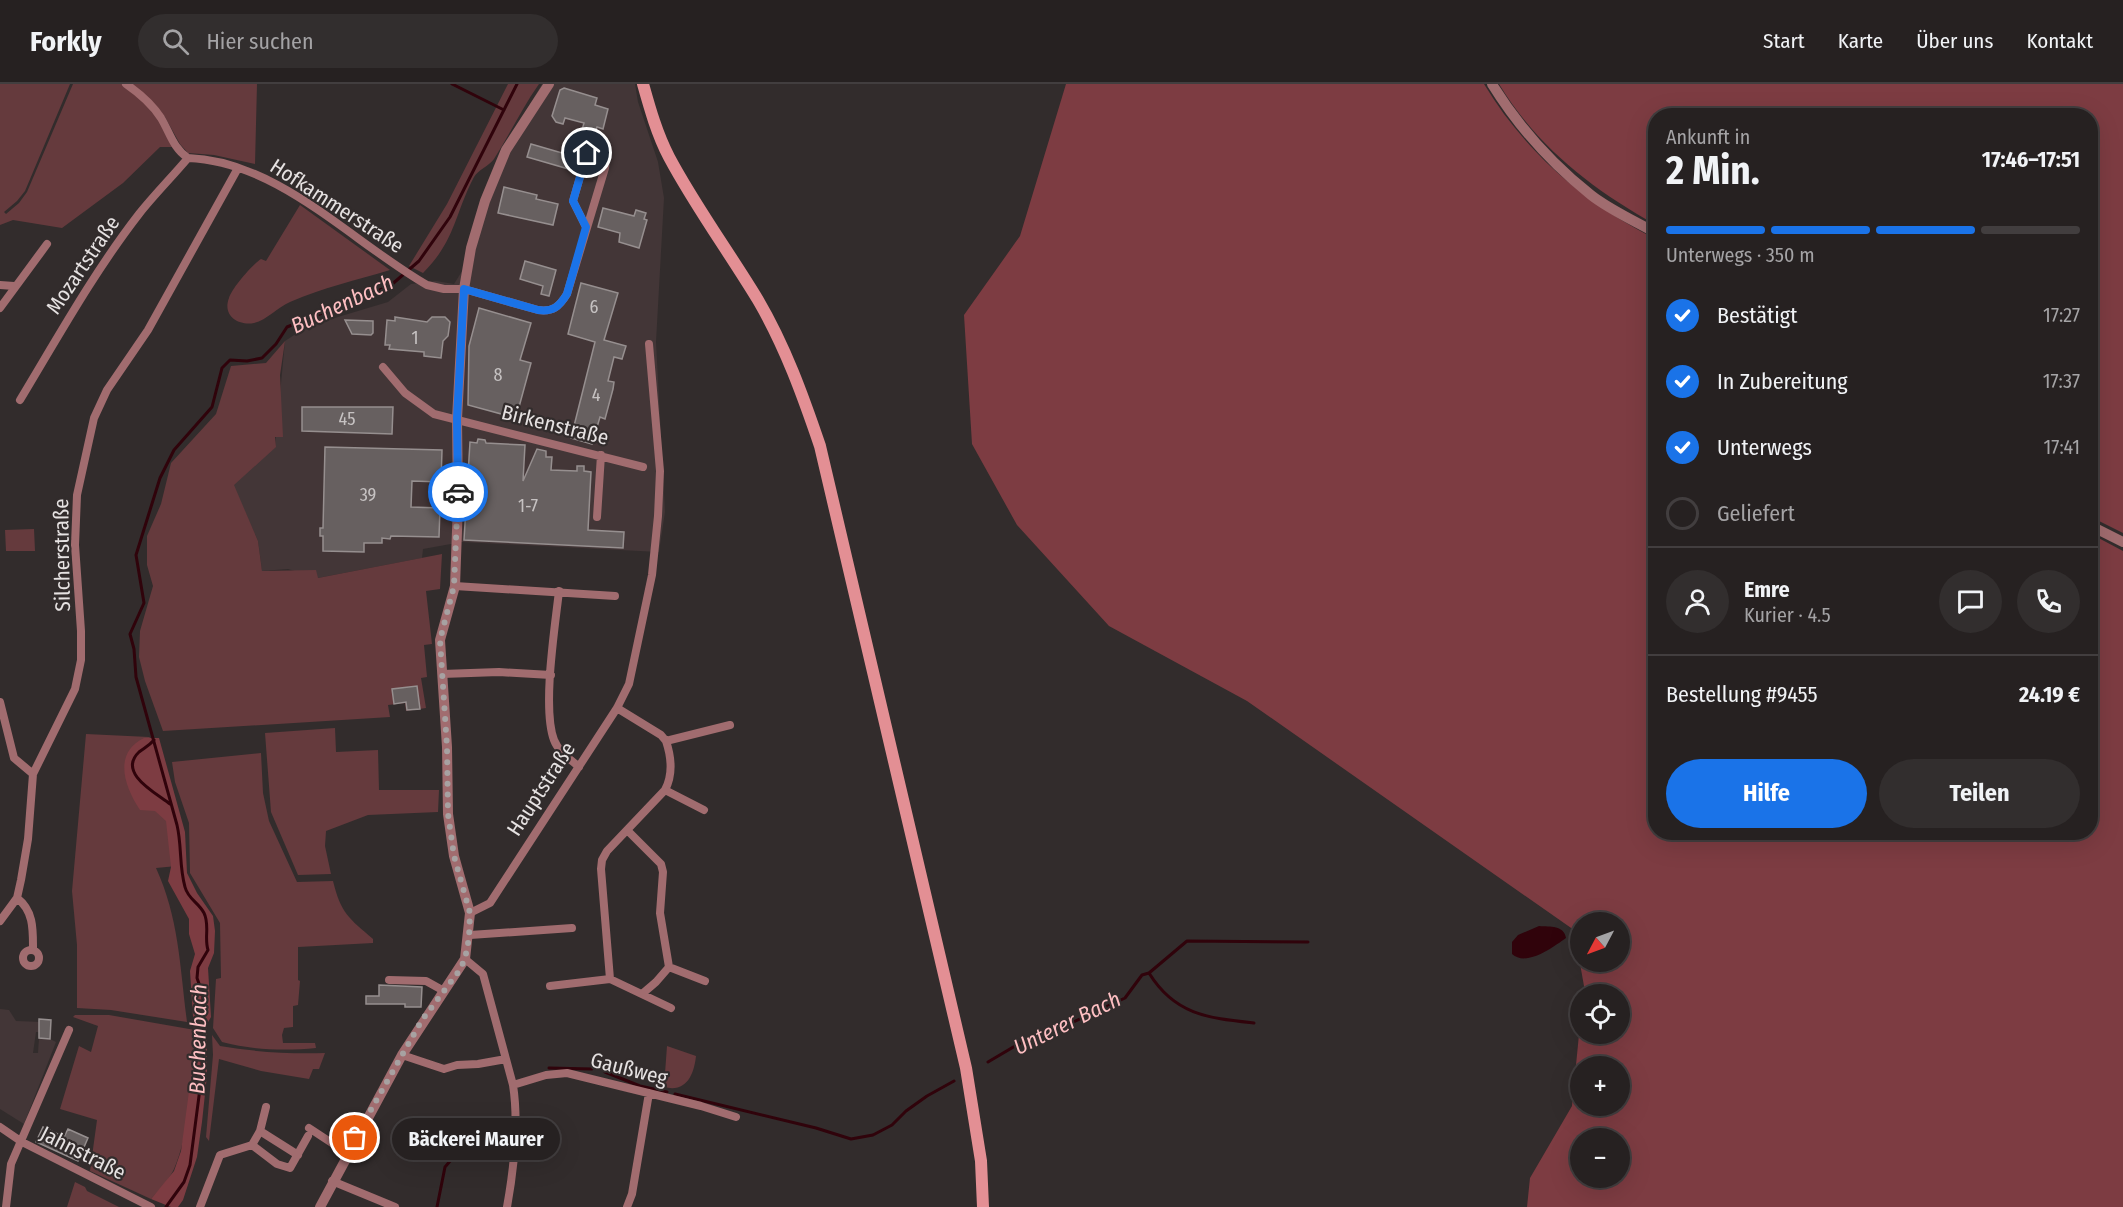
<!DOCTYPE html>
<html lang="de">
<meta charset="utf-8">
<style>
:root{--surface:#262121;--page:#322e2e;--text:#f1f3f6;--muted:#a4a3a5;--line:#423e3f;--accent:#1a73e8}
body{margin:0;font-family:"Fira Sans Condensed",sans-serif;background:var(--page);color:var(--text);height:100vh;display:flex;flex-direction:column;font-size:22px;white-space:nowrap}
*{box-sizing:border-box;margin:0}
p{font-size:20px;color:var(--muted)}
.icon{flex:none;width:33px;height:33px;fill:none;stroke:currentColor;stroke-width:2;stroke-linecap:round;stroke-linejoin:round}
.map{position:relative;flex:1;overflow:hidden}
.details{position:absolute;left:1648px;top:24px;width:450px;height:732px;display:flex;flex-direction:column;background:var(--surface);border-radius:24px;box-shadow:0 6px 24px #0002,0 0 0 2px var(--line)}
.details>*{flex:none}
.needle{width:39px;rotate:229deg}
.buttons{position:absolute;left:1570px;top:828px;display:grid;gap:12px}
.buttons a{display:grid;place-items:center;width:60px;height:60px;border-radius:50%;background:var(--surface);box-shadow:0 6px 24px #0002,0 0 0 2px var(--line);font-size:30px}
.pin{position:absolute;display:grid;place-items:center;width:51px;height:51px;color:#fff;margin:-26px;border:3px solid #fff;border-radius:50%;box-shadow:0 2px 6px #0007}
.courier{position:absolute;display:grid;place-items:center;width:60px;height:60px;margin:-30px;border:4px solid #1a73e8;border-radius:50%;background:#fff;color:#222;box-shadow:0 2px 8px #0007}
.bubble{position:absolute;height:42px;border-radius:21px;background:var(--surface);box-shadow:0 6px 24px #0002,0 0 0 2px var(--line);font-size:20px;font-weight:700;line-height:42px;text-align:center}
.summary em{font-style:normal;font-weight:700}
.summary div{display:flex;flex-direction:column-reverse}
.summary{display:flex;align-items:center;justify-content:space-between;height:102px;padding:0 18px}
h1{font-size:39px;font-weight:700;line-height:45px}
.bar{display:grid;grid-template-columns:repeat(4,1fr);gap:9px 6px;align-content:center;height:72px;padding:0 18px}
.bar i{height:8px;border-radius:4px;background:var(--line)}
.bar .on{background:var(--accent)}
.bar p{grid-column:span 4}
.line{display:flex;align-items:center;gap:15px;padding:0 18px;border-top:2px solid var(--line)}
.line div{flex:1}
.round{display:grid;place-items:center;flex:none;width:63px;height:63px;border-radius:32px;background:var(--page)}
ol{padding:0 18px;list-style:none}
li{display:flex;align-items:center;gap:18px;height:66px}
li p{margin-inline-start:auto}
li .icon{padding:6px;border-radius:50%;background:var(--accent);color:#fff;stroke-width:4}
li:last-child{color:var(--muted)}
li i{width:33px;height:33px;border:3px solid var(--line);border-radius:50%}
.cta{display:flex;gap:12px;margin-top:auto;padding:12px 18px}
.cta a{flex:1;height:69px;border-radius:36px;background:var(--accent);color:#fff;font-size:24px;font-weight:700;line-height:69px;text-align:center}
.cta a+a{background:var(--page);color:var(--text)}
header{display:flex;align-items:center;gap:36px;box-sizing:border-box;height:84px;padding:0 30px;background:var(--surface);border-bottom:2px solid var(--line)}
header strong{font-size:28px}
nav{display:flex;gap:33px;margin-inline-start:auto;font-size:21px}
.search{width:420px;height:54px;background:var(--page);display:flex;align-items:center;gap:15px;box-sizing:border-box;padding:0 21px;border-radius:33px;color:var(--muted);font-size:22px}
.map>svg:first-child{display:block}
</style>
<header>
<strong>Forkly</strong>
<div class="search"><svg class="icon" aria-label="search" viewBox="0 0 24 24"><circle cx="10" cy="10" r="6"/><path d="M15 15l6 6"/></svg>Hier suchen</div>
<nav><a>Start</a><a>Karte</a><a>Über uns</a><a>Kontakt</a></nav>
</header>
<div class="map">
<svg width="2123" height="1123" viewBox="0 0 2123 1123">
<rect width="100%" height="100%" fill="#322c2c"/>
<!-- built -->
<path fill="#433637" d="M542 0H635L638 18 658 78 664 114 656 258 665 428 659 468 462 458 423 465 422 474 318 494 288 485 262 487 258 457 233 401 275 363 285 257 308 242 388 218 411 200 436 197 454 200 464 184 505 62Z
M0 925 9 926 16 937 41 938V948H36L33 969H38L39 954 50 955 56 958 24 1040 0 1025Z"/>
<!-- green -->
<path fill="#653a3d" d="M0 0H70L25 107 17 117 4 128 6 130 19 119 27 108 73 0H126L146 16 175 63H160L123 99 62 144 13 136 0 141Z
M132 0H257L255 80 214 71 188 69 180 60 165 33Z
M508 0H539C522 24 510 50 494 75 489 82 478 86 474 93 454 131 456 156 423 189L409 182 447 120Z
M300 121 390 186C357 196 322 204 290 218 278 223 267 236 254 239 239 242 222 232 229 214 232 204 252 181 261 175L266 177Z
M285 257 280 291 283 353H275L276 363 234 401 258 457 262 487 316 486 318 494 442 470 440 505 426 507 432 560 424 561 427 593 421 594 426 624 406 627 405 619 388 621 390 633 163 647 145 597 139 573 140 547 153 502 147 481V452L161 420 171 379 216 330 231 282 266 279Z
M34 445 35 467H6L5 446Z
M335 644 336 668 378 666 379 706H439L438 728 368 731 326 747 325 762 331 790 298 791 271 728 265 649Z
M86 650 149 653 154 656 177 782 156 784C179 834 180 883 187 938L111 926 77 924V861L72 807Z
M261 669 263 709 269 737 297 798 333 797C341 830 349 834 373 855V859L298 863V896L300 897 298 921 293 922V943L284 944 282 951 283 959H315L316 964C285 967 252 966 222 958L213 944 216 895 221 894 220 839 190 789 189 739 175 698 172 678Z
M75 931H109L195 946C195 981 189 1053 174 1085 169 1096 159 1106 151 1115L90 1087 97 1036 60 1025 79 962 91 968 98 942 73 933Z
M212 951 220 962C255 968 289 970 325 969L319 985H313L309 995 261 987 219 975 209 1057 206 1053 213 971Z
M667 962 696 972C694 990 687 1009 664 1003Z
M75 1098 85 1103 87 1107 119 1123H67Z"/>
<!-- forest -->
<path fill="#7d3c42" fill-rule="evenodd" d="M1066 0H1484C1525 68 1585 120 1656 155V748H2091V450L2123 467V1123H1527L1530 1094 1572 1022 1581 930V950H1620V910H1583L1584 902 1574 846 1247 617 1109 542 1017 441 972 360 964 231 1020 152ZM1581 838H1620V878H1581ZM1581 982H1620V1022H1581ZM1581 1054H1620V1094H1581Z
M1499 0H2123V449L2091 433V32H1656V141C1592 105 1538 64 1499 0Z
M144 654H159L185 748 187 789 197 809 213 832 215 847 214 869 208 884 211 933 207 940V991L202 1038 197 1073 183 1116 178 1123H171L151 1115 174 1087 181 1067 195 963 190 887 195 870 189 850V835L168 797 171 783 166 737 155 727 140 726C124 702 113 669 144 654Z"/>
<!-- water -->
<path fill="#30030b" d="M1539 842C1550 843 1564 841 1566 854 1552 864 1526 883 1512 870V858L1518 851Z"/>
<g fill="none" stroke-linecap="round" stroke-linejoin="round">
<!-- stream -->
<path stroke="#30030b" stroke-width="3" d="M452 0 504 26
M154 656C149 662 144 664 139 668 117 689 156 709 170 720
M1149 889C1175 931 1208 934 1254 939
M988 978 1027 955 1054 947 1125 914 1142 891 1149 889 1187 857 1308 858
M549 984 592 985
M605 988 640 1002 667 1008
M675 1010 816 1044 851 1055 873 1051 892 1041 906 1027 927 1012 954 997
M166 1123 184 1098 190 1081 202 989 203 911 197 894 198 883 208 866C204 854 210 841 204 829 198 818 188 815 185 803 179 782 182 762 177 741L136 593 134 565 130 550 144 519 136 471 160 394 174 366 212 323 222 284 230 276 247 277 262 274 276 260 287 243 390 202 419 177 450 133 517 0
M437 1123 445 1083 462 1063"/>
</g>
<!-- building -->
<path fill="#676060" stroke="#968f8f" stroke-width="1.5" d="M564 4 597 14 595 21 608 25 603 45 597 43 595 49 582 46 584 39 565 34 563 40 556 38 552 32 560 6Z
M531 60 576 73 572 86 527 73Z
M504 103 537 111 536 115 558 120 553 141 498 129Z
M603 124 634 132 636 126 646 129 644 135 647 136 639 164 619 158 620 149 598 143Z
M525 177 556 186 549 212 541 210 543 202 520 195Z
M581 199 618 209 604 256 626 262 622 275 614 273 608 297 614 298 613 305 605 335 600 333 592 360 571 354 595 258 568 250Z
M479 224 531 239 520 276 531 279 516 334 468 321 469 262Z
M395 233 427 238 432 233H445L450 238 448 252 443 257 441 274 424 272V268L389 265 390 261H385L387 236 395 237Z
M345 236 373 237V249L371 251 352 250Z
M302 323H393L392 350 302 347Z
M478 355 485 356 486 359 525 361 523 397 537 365 546 367V373H552L551 386 577 387V382H584V387L591 388 588 446 624 448 623 464 464 456 470 358 477 359Z
M325 363 442 366 441 398 412 397 411 423 440 424 439 453 391 452 390 455 382 454V459H364V468L323 467V452H320V444H323Z
M417 602 420 625 407 626 406 618 394 620 392 605Z
M379 901 422 903 421 923H405V920H366V912H379Z
M39 935 51 936 50 955 39 954Z
M43 1043 64 1053 68 1045 88 1054 78 1077 36 1058Z"/>
<g fill="none" stroke-linecap="round" stroke-linejoin="round">
<!-- minor -->
<path stroke="#a16c6f" stroke-width="8" d="M126 0C139 9 152 20 161 34 170 49 173 64 188 74
M188 74C278 77 352 158 427 201L444 205H464L538 226C553 228 559 223 567 210L605 84 606 75 597 68 587 69 573 117 586 143
M0 201 14 202
M0 224 47 160
M383 283 405 309 434 330 643 383
M20 316C58 253 94 188 139 130 154 111 172 93 188 74
M597 433 601 371
M455 502 615 512
M559 507C555 543 542 624 554 656 558 667 570 675 579 683
M442 590 499 588 551 591
M0 618 14 674 33 690
M617 624 661 651 666 657 730 641
M666 657C671 672 673 691 665 706L607 767 602 776 601 785 610 895 671 924
M665 706 704 726
M627 746 661 780 663 788 660 829 669 883 656 898 642 910
M17 814C34 827 33 846 33 866
M470 829 490 819 617 624 629 600 652 491 658 432 660 387 649 260
M0 837 17 814 21 796 28 755 33 690 75 605 81 576V547L75 461 77 411 94 334 107 306 148 246 238 84
M470 851 572 844
M23 874a8 8 0 1 1 16 0a8 8 0 1 1-16 0Z
M465 875 483 890 513 1001C519 1040 514 1084 507 1123
M669 883 705 897
M389 896 426 897 444 907
M550 902 610 895
M402 971 444 985 457 981 478 980 506 975
M513 1001 546 991 567 989 701 1022 736 1033
M0 1043 22 1058 151 1123
M309 1044 347 1069
M260 1047 298 1071
M252 1061 277 1080 290 1084 308 1052
M445 1071 456 1058 514 1049
M332 1097 395 1123
M6 1123 11 1080 69 946
M200 1123 220 1071 252 1061 260 1047 266 1023
M627 1123 632 1110 649 1009"/>
<!-- tertiary -->
<path stroke="#a16c6f" stroke-width="10" d="M1492 0C1518 42 1552 80 1591 111 1610 126 1635 137 1656 149
M2091 442 2123 458
M320 1123 402 971 465 875 470 829 454 772 448 730 447 663 440 556 455 502 458 419 457 335 464 205 471 164 485 117 506 66 549 0"/>
<!-- secondary -->
<path stroke="#e38f94" stroke-width="12" d="M643 0C650 25 657 50 669 73 695 122 729 168 758 216 785 262 803 312 820 362L966 984 981 1077 983 1123"/>
</g>
<g fill="none" stroke-linecap="round" stroke-linejoin="round">
<!-- done -->
<path stroke="#a7a2a2" stroke-width="6" stroke-dasharray="0 10.8" d="M355 1054 422 936 459 887 465 875 469 854 470 829 454 772 448 730 447 663 440 556 454 502 458 408"/>
<!-- route -->
<path stroke="#1a73e8" stroke-width="8" d="M458 408 457 334 464 205 538 226C553 228 559 223 567 210L586 143 573 117 587 69"/>
</g>
<g text-anchor="middle" dominant-baseline="central" stroke-width="4.5" stroke-linejoin="round" paint-order="stroke">
<!-- number labels -->
<g font-size="18" fill="#c6c2c2">
<text x="594" y="223">6</text>
<text x="415" y="254">1</text>
<text x="498" y="291">8</text>
<text x="596" y="311">4</text>
<text x="347" y="335">45</text>
<text x="368" y="411">39</text>
<text x="528" y="422">1-7</text>
</g>
<!-- street labels -->
<g font-size="21" fill="#e6e2e2" stroke="#322c2c">
<text transform="translate(337 122) rotate(33)">Hofkammerstraße</text>
<text transform="translate(83 181) rotate(-56)">Mozartstraße</text>
<text transform="translate(555 341) rotate(14)">Birkenstraße</text>
<text transform="translate(62 471) rotate(-91)">Silcherstraße</text>
<text transform="translate(541 705) rotate(-57)">Hauptstraße</text>
<text transform="translate(629 985) rotate(14)">Gaußweg</text>
<text transform="translate(83 1069) rotate(27)">Jahnstraße</text>
</g>
<!-- water labels -->
<g font-size="22" font-style="italic" fill="#febfc2" stroke="#322c2c">
<text transform="translate(342 220) rotate(-25)">Buchenbach</text>
<text transform="translate(1067 939) rotate(-26)">Unterer Bach</text>
<text transform="translate(198 955) rotate(-89)">Buchenbach</text>
</g>
</g>
</svg>
<div class="buttons">
<a><svg class="needle" viewBox="-14 -14 28 28"><path d="M0-13l5 13h-10z" fill="#e53935"/><path d="M0 13l5-13h-10z" fill="#a4a3a5"/></svg></a>
<a><svg class="icon" aria-label="locate" viewBox="0 0 24 24"><circle cx="12" cy="12" r="6"/><path d="M12 2v4M12 18v4M2 12h4M18 12h4"/></svg></a>
<a>+</a>
<a>−</a>
</div>
<div class="pin" style="left:355px;top:1054px;background:#ea580c"><svg class="icon" aria-label="bag" viewBox="0 0 24 24"><path d="M5 8h14l-1 12H6zM9 8a3 3 0 0 1 6 0"/></svg></div>
<div class="pin" style="left:587px;top:69px;background:#1f2937"><svg class="icon" aria-label="home" viewBox="0 0 24 24"><path d="M3 11l9-7 9 7M6 9v11h12V9"/></svg></div>
<div class="courier" style="left:458px;top:408px"><svg class="icon" aria-label="car" viewBox="0 0 24 24"><path d="M5 17H2v-5l4-1 3-4h7l3 4 3 1v5h-3M9 17h6M6 11h13"/><circle cx="7" cy="17" r="2"/><circle cx="17" cy="17" r="2"/></svg></div>
<div class="bubble" style="left:392px;top:1034px;width:168px">Bäckerei Maurer</div>
<section class="details">
<div class="summary"><div><h1>2 Min.</h1><p>Ankunft in</p></div><em>17:46–17:51</em></div>
<div class="bar"><i class="on"></i><i class="on"></i><i class="on"></i><i></i><p>Unterwegs · 350 m</p></div>
<ol>
<li><svg class="icon" aria-label="check" viewBox="0 0 24 24"><path d="M5 12l5 5 9-10"/></svg>Bestätigt<p>17:27</p></li>
<li><svg class="icon" aria-label="check" viewBox="0 0 24 24"><path d="M5 12l5 5 9-10"/></svg>In Zubereitung<p>17:37</p></li>
<li><svg class="icon" aria-label="check" viewBox="0 0 24 24"><path d="M5 12l5 5 9-10"/></svg>Unterwegs<p>17:41</p></li>
<li><i></i>Geliefert</li>
</ol>
<div class="line" style="height:108px"><a class="round"><svg class="icon" aria-label="person" viewBox="0 0 24 24"><circle cx="12" cy="8" r="4"/><path d="M4 21q1-7 8-7t8 7"/></svg></a><div><b>Emre</b><p>Kurier · 4.5</p></div><a class="round"><svg class="icon" aria-label="chat" viewBox="0 0 24 24"><path d="M4 5h16v11H9l-5 4z"/></svg></a><a class="round"><svg class="icon" aria-label="phone" viewBox="0 0 24 24"><path d="M5 4h4l2 5-3 2q2 4 5 5l2-3 5 2v4C11 20 4 13 5 4z"/></svg></a></div>
<div class="line" style="height:78px"><div>Bestellung #9455</div><b>24.19 €</b></div>
<div class="cta"><a>Hilfe</a><a>Teilen</a></div>
</section>
</div>
